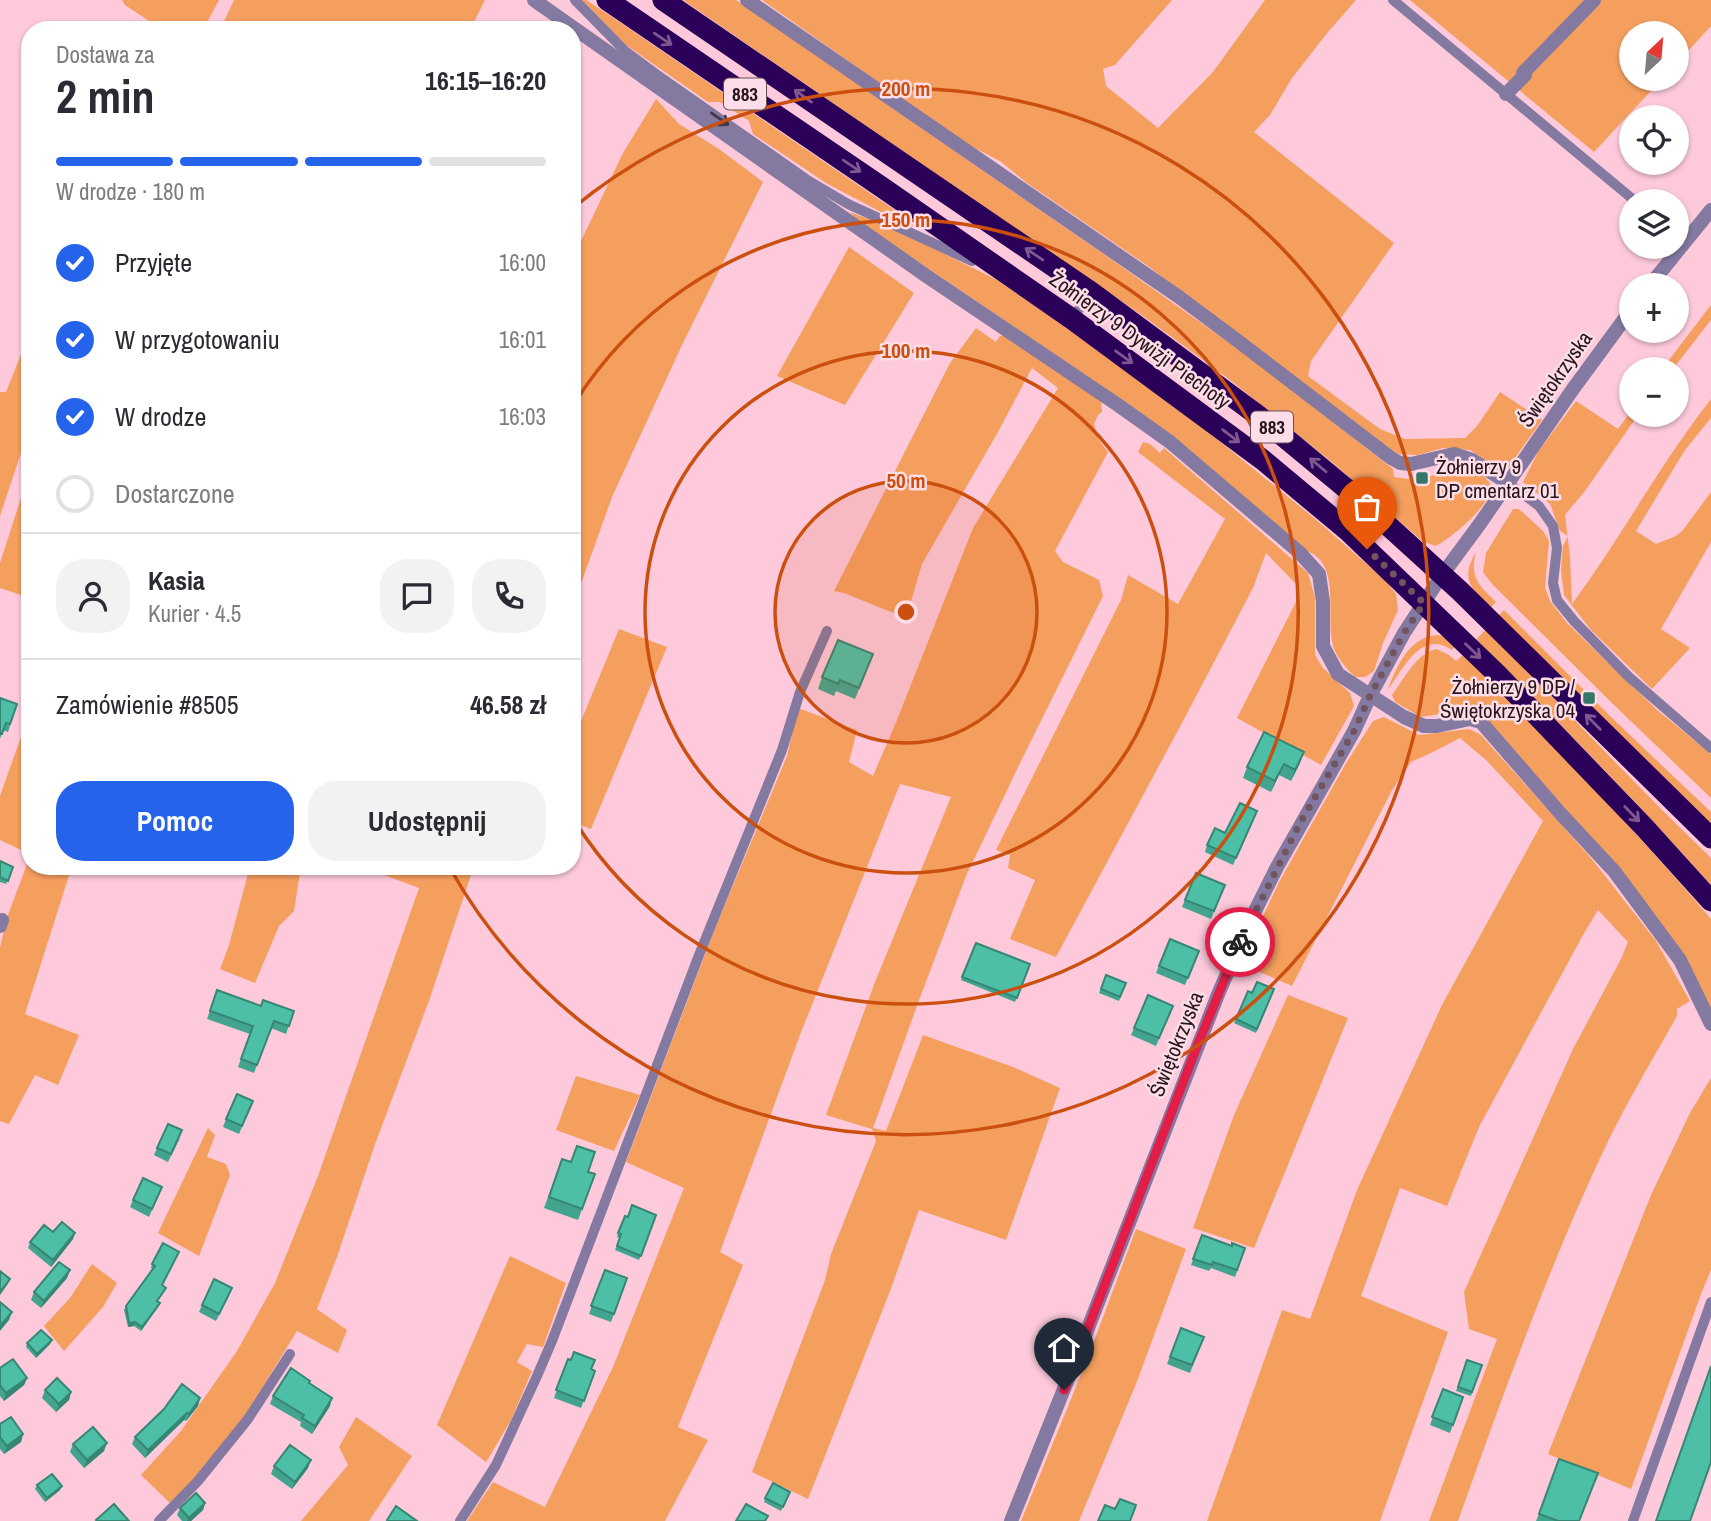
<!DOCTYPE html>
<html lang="pl">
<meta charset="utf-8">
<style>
:root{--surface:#fff;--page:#f2f2f3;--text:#2b2b33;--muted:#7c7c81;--line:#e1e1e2;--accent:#2563eb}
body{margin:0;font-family:"Archivo Narrow",sans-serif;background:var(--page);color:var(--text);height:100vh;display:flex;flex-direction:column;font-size:26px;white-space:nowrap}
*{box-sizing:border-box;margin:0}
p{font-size:23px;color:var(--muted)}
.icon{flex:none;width:38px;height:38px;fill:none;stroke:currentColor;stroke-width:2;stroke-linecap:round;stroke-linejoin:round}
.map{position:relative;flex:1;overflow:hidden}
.panel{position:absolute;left:21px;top:21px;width:560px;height:854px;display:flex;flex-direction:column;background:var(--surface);border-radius:28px;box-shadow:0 2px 5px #0004}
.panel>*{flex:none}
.needle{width:46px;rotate:26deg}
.tools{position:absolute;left:1619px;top:21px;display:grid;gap:14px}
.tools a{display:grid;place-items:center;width:70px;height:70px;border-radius:50%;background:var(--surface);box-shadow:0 2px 5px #0004;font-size:35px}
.pin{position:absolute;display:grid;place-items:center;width:60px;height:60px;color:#fff;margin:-72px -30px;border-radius:50% 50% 50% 0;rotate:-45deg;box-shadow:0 0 7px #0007}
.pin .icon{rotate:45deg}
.courier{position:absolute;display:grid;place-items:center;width:70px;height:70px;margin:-35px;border:5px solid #e11d48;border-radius:50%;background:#fff;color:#222;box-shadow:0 2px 9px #0007}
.headline em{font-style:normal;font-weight:700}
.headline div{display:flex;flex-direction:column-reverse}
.headline{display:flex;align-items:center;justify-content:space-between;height:119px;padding:0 35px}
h1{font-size:46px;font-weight:700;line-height:52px}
.bar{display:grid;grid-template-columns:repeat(4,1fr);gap:10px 7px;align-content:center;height:84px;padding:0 35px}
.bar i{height:9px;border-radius:5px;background:var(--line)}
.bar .selected{background:var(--accent)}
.bar p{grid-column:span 4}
.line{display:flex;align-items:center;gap:18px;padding:0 35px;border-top:2px solid var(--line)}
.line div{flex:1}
.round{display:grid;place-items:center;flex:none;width:74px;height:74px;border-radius:28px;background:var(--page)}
ol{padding:0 35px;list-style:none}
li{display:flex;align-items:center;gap:21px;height:77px}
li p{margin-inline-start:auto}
li .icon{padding:7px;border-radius:50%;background:var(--accent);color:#fff;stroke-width:4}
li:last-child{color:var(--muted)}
li i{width:38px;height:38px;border:4px solid var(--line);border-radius:50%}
.primary-button{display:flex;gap:14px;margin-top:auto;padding:14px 35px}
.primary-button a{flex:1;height:80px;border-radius:28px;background:var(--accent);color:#fff;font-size:28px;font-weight:700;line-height:80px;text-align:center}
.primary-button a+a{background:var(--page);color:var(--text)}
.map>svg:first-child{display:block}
</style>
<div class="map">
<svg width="1711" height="1521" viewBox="0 0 1711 1521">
<rect width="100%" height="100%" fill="#fdc9db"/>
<!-- green -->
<path fill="#f59f5f" d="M122 0H219L203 30H158V27L125 5Z
M234 0H485L470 30H220Z
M582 0H586L615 19 896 211 914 227 881 212 826 183 753 134 749 121 720 102H708L626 45Z
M683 0H736L1105 255 1255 361 1393 469 1394 477 1416 480 1452 470 1451 461C1463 466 1481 470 1489 482 1500 499 1450 539 1436 546L1422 541 1333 463 1230 380 1143 316Z
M762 0H1172L1115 65 1103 69 1106 86 1158 128 1213 72 1265 0H1356L1328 32 1292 78 1270 115 1254 132 1394 243 1311 361 1308 376 1380 429 1405 439 1465 438 1477 426 1500 392 1542 420 1507 469H1499L1470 450 1443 448 1418 455 1398 454 1381 444 1148 266 1027 183 1000 161 963 142Z
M1410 0H1711V26L1677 63 1676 33H1631V79H1662L1594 152Z
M656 99 679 124 719 149 763 182 682 345 612 497 572 609V260L623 153Z
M850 212 895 229 999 281 1064 326 1192 419 1314 518 1385 580 1396 594 1398 610 1383 643 1374 671 1365 677H1355C1346 668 1337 658 1333 646 1325 617 1342 564 1307 551L1112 393 858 221Z
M849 247 914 293 845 405 777 376Z
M1711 305V320L1673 369H1662Z
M976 328 996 342 1000 336 1005 335 1101 401 1102 412 1098 415 1094 424 1099 440 1108 452 1055 551 1063 562 1099 580 1103 596 1023 757 966 876 918 1003 873 1128 886 1131 923 1035 1013 1067 1060 1088 1006 1240 919 1210 890 1291 808 1499 752 1472 825 1280 831 1254 876 1141 872 1129 826 1115 875 982 951 797 900 784 800 1035 720 1252 743 1265 678 1427 708 1440 665 1521H467L493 1482 545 1507 613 1367 684 1188 626 1162 712 936 787 756 798 708 857 730 849 762 873 776 897 720 973 528 1058 388 1032 368 998 432 922 564 906 618 844 593 834 591 950 363Z
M30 332V426L0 516V392H6Z
M1711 399V418L1685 450 1636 531 1656 544 1676 536 1683 530 1711 492V542L1661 629 1690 648 1652 689 1591 630 1564 595 1561 570 1563 546 1568 536 1560 531 1550 504 1523 482 1538 452 1576 401 1618 429 1631 411V415H1638L1585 491 1565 515 1570 557 1572 604C1621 538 1660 464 1711 399Z
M1143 442 1150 444 1160 453 1164 448 1308 573 1315 598V655L1323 668 1350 693 1354 706 1321 765 1237 718 1296 602 1298 586 1266 553 1253 588 1182 723 1056 957 1010 939 1035 880 1008 868 1010 855 996 850 1121 600 1128 575 1178 604 1225 519 1138 452Z
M30 470V570L21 595 0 588V563Z
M1513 509H1519L1543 531 1549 541 1545 588 1550 601 1567 623 1657 710 1711 754V798L1614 705 1492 584 1483 572 1486 553Z
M1476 552C1469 578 1479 585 1496 602L1490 608C1471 589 1460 579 1476 552Z
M1504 610 1612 718 1711 812V824L1498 616Z
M619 629 667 647 591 829 572 822V743Z
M1486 629C1561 705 1634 784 1711 858V885C1636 801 1556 719 1476 640Z
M1437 635 1443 636 1455 646 1452 650C1421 629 1403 669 1388 690 1396 667 1409 637 1437 635Z
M1436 649 1449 655 1456 661 1464 654C1548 741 1633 827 1711 919V1015L1685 962 1487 719 1466 710 1421 717 1395 702 1392 695C1404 679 1416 654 1436 649Z
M1384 717 1419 735 1469 729 1481 735 1591 858 1656 941 1690 1001 1677 1009V1016C1651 1062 1624 1107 1601 1156 1546 1274 1502 1398 1458 1521H1429L1497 1339 1469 1329 1464 1292 1573 1049 1621 959 1628 942 1598 910 1583 935 1479 1127 1447 1206 1400 1188 1361 1296 1448 1332 1380 1521H1207L1282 1310 1310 1319 1357 1190 1442 1005 1543 821 1486 760 1460 738 1431 753 1411 762 1392 790 1292 986 1241 964 1279 882 1345 765 1373 721Z
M21 737 30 740V854L0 840V796Z
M30 856V866H72L25 1014 79 1035 58 1085 35 1075 9 1124 0 1121V947L8 915Z
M250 866H301L294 911 279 926 255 983 220 969 229 945Z
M360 866H474L430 998 374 1147 337 1257 317 1309 347 1330 338 1353 297 1331 249 1409 215 1455 171 1504 141 1475 181 1431 237 1351 275 1283 318 1176 419 888Z
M1288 995 1348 1018 1254 1248 1193 1228 1234 1115Z
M576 1076 640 1095 614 1151 556 1130Z
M1711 1078V1270L1701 1294 1631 1489 1548 1454 1651 1195 1690 1113Z
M208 1128 215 1135 207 1157 226 1164 230 1175 199 1256 158 1233Z
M1136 1229 1186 1249 1136 1384 1079 1521H1021L1087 1360Z
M510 1256 566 1283 543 1347 527 1344 517 1362 532 1371 510 1422 486 1462 437 1425Z
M92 1264 117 1283 103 1307 64 1351 44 1326 70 1298Z
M356 1417 412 1456 369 1521H301L348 1465 339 1447Z"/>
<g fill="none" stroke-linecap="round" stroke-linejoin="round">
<!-- lane -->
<path stroke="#8379a1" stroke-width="10" d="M575 0 625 51 656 74 809 181 848 204 972 261
M1393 0 1635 201
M1072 319 1091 292
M1508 483 1539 506 1553 526 1557 548 1553 583 1557 600 1574 621 1629 677 1711 748
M159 1521 198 1481 248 1419 290 1354
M460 1521 496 1465 537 1376 552 1341 699 955 782 750 800 692 827 631
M1633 1521 1711 1302"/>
<!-- street -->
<path stroke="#8379a1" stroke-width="14" d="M534 0 925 275 1118 405 1170 442 1300 553 1319 574 1323 602V646L1338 674 1404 717 1424 726H1437L1470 719 1481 722 1560 813 1614 871 1680 960 1711 1024
M747 0 1179 297 1238 341 1391 458 1400 463 1411 464 1454 454 1472 460 1508 483
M1506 94 1525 75 1523 73 1594 0
M1650 285 1711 210
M0 926 2 920
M1011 1521 1074 1364 1219 992 1254 913 1277 867 1354 731 1370 696 1404 633 1442 575 1479 525 1573 389 1631 310"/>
<!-- highway -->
<path stroke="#2b0059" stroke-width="21" d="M607 0 883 188 1072 319 1263 460 1348 531 1497 674 1645 828 1711 901
M663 0 1091 292 1260 417 1360 500 1460 591 1711 838"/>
</g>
<!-- wall -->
<path fill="#42a48f" d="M873 654 855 699 836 691 834 696 818 689 822 677Z
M0 698 17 704 8 732 3 730 0 739Z
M1300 763 1291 781 1279 775 1271 792 1243 778 1247 767Z
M1257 811 1233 865 1205 852 1207 845Z
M0 861 13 867 6 884 0 882Z
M1196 873 1225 885 1211 919 1182 907Z
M1170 939 1199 951 1185 985 1156 973Z
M976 943 1030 964 1015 1002 961 980Z
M1106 975 1126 983 1119 1001 1099 993Z
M1274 989 1256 1033 1234 1023 1248 991 1252 993Z
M217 990 261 1006 294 1011 286 1034 271 1028 254 1073 238 1067 250 1034 207 1019Z
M1148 995 1173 1006 1156 1046 1131 1035Z
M253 1101 239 1134 223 1127 226 1119Z
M180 1138 168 1162 154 1155 157 1148Z
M562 1159 595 1174 578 1220 544 1208Z
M162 1187 149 1217 130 1207 133 1200Z
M656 1215 639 1260 615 1250 620 1238 617 1237 618 1233 628 1217Z
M53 1232 73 1239 51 1267 28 1248 30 1242Z
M1202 1235 1232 1246 1245 1248 1235 1277 1211 1268 1209 1271 1191 1265Z
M163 1243 162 1285 166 1288 157 1301 158 1307 141 1331 134 1326 128 1327 124 1310 126 1306 153 1269 151 1268 152 1264Z
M70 1270 67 1278 41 1308 31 1300 34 1292Z
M605 1270 627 1278 611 1322 589 1314Z
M229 1296 216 1321 199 1312 202 1305Z
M1181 1328 1204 1337 1190 1373 1167 1364Z
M52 1340 50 1344 36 1358 26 1347 27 1343Z
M568 1359 595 1371 581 1408 554 1398Z
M1467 1360 1482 1365 1471 1396 1456 1391Z
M0 1368 27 1378 24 1385 4 1401 0 1396Z
M309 1384 330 1406 312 1434 300 1426 301 1422 270 1404 273 1396Z
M1443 1389 1463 1397 1450 1433 1430 1425Z
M45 1390 71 1392 69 1400 56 1412 42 1398Z
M200 1398 198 1406 186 1421 184 1420 145 1458 132 1444 135 1437Z
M0 1424 23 1434 21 1442 4 1454 0 1449Z
M73 1444 104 1451 84 1468 70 1452Z
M274 1466 308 1468 292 1489 271 1474Z
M37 1485 60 1490 45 1502 35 1489Z
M790 1492 781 1511 764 1502 765 1498Z
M205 1503 203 1510 191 1521H182L177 1515 180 1508Z
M1539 1514 1580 1521H1536Z"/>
<!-- shaded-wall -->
<path fill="#368674" d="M1304 752 1300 763 1291 781 1295 770Z
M1284 764 1279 775 1271 792 1275 781Z
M75 1233 73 1239 51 1267 53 1260Z
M70 1270 67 1278 41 1308 44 1301Z
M10 1279 7 1285 0 1295V1292Z
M160 1303 158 1307 141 1331 142 1327Z
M12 1312 9 1320 0 1331V1326Z
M135 1322 134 1326 128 1327 129 1323Z
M52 1340 50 1344 36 1358 37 1354Z
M27 1378 24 1385 4 1401 6 1393Z
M71 1392 69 1400 56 1412 59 1404Z
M200 1398 198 1406 186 1421 189 1414Z
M332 1398 330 1406 312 1434 315 1426Z
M187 1413 184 1420 145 1458 148 1450Z
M23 1434 21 1442 4 1454 7 1446Z
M107 1443 104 1451 84 1468 87 1460Z
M311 1460 308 1468 292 1489 295 1482Z
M62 1486 60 1490 45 1502 47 1498Z
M205 1503 203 1510 191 1521H187L189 1518Z"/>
<!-- building -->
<path fill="#4dbfa6" stroke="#368674" stroke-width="2" d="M838 640 873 654 859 688 840 680 838 684 822 677Z
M0 698 17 704 10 724 6 723 2 734H0Z
M1264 732 1304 752 1295 770 1284 764 1275 781 1247 767Z
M1240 803 1257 811 1236 858 1207 845 1215 828 1225 833Z
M0 861 13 867 8 881 0 877Z
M1196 873 1225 885 1214 911 1185 900Z
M1170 939 1199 951 1188 978 1159 966Z
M976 943 1030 964 1017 998 962 977Z
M1106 975 1126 983 1120 997 1101 989Z
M1257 982 1274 989 1257 1029 1236 1019 1248 991 1252 993Z
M217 990 261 1006 263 1000 294 1011 289 1026 274 1021 257 1065 241 1059 253 1026 210 1011Z
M1148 995 1173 1006 1159 1038 1134 1028Z
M237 1094 253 1101 242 1126 226 1119Z
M168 1124 182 1130 171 1154 157 1148Z
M577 1146 595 1152 588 1172 595 1174 582 1209 549 1197 562 1159 571 1162Z
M143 1178 162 1187 152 1209 133 1200Z
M632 1205 656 1215 641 1256 617 1246 621 1234 618 1233 625 1216 628 1217Z
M62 1222 75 1233 53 1260 30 1242 44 1225 53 1232Z
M1202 1235 1232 1246V1243L1245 1248 1237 1270 1213 1262 1212 1265 1193 1259Z
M163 1243 179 1252 162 1285 166 1288 157 1301 160 1303 142 1327 135 1322 129 1323 126 1306 155 1266 152 1264Z
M59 1262 70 1270 44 1301 34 1292Z
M605 1270 627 1278 614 1314 591 1306Z
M0 1271 10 1279 0 1292Z
M214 1279 232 1288 219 1314 202 1305Z
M0 1302 12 1312 0 1326Z
M1181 1328 1204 1337 1192 1365 1170 1357Z
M41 1330 52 1340 37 1354 27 1343Z
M574 1352 595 1360 591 1369 595 1371 584 1401 556 1390 568 1359 571 1360Z
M13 1359 27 1378 6 1393 0 1385V1368Z
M1467 1360 1482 1365 1472 1392 1458 1387Z
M1711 1366V1462L1690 1521H1656Z
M291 1368 310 1381 309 1383 332 1398 315 1426 302 1418 304 1415 273 1396Z
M57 1378 71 1392 59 1404 45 1390Z
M182 1384 200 1398 189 1414 187 1413 148 1450 135 1437 164 1409Z
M1443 1389 1463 1397 1453 1425 1432 1417Z
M11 1417 23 1434 7 1446 0 1437V1424Z
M93 1427 107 1443 87 1460 73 1444Z
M290 1445 311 1460 295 1482 274 1466Z
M1559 1459 1598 1473 1579 1521H1558L1539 1514Z
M52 1474 62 1486 47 1498 37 1485Z
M773 1483 790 1492 783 1507 765 1498Z
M196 1493 205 1503 189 1518 180 1508Z
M1120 1499 1136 1505 1130 1521H1098L1105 1505 1115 1509Z
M114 1504 129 1521H97L96 1520Z
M746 1504 768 1516 765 1521H736Z
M396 1506 417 1521H388L387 1520Z"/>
<!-- one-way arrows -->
<defs><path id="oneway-shaft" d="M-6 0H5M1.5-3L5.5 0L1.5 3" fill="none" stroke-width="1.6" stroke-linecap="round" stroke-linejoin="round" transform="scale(1.75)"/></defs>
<g stroke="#7f5892">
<use href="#oneway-shaft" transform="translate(663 39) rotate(34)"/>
<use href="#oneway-shaft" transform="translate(803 96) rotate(-145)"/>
<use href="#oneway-shaft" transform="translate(852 166) rotate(34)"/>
<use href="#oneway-shaft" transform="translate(1034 254) rotate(-146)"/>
<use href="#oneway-shaft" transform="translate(1124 357) rotate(36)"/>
<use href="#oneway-shaft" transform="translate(1231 436) rotate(37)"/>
<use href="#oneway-shaft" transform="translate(1318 465) rotate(-140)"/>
<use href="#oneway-shaft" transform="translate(1473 651) rotate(44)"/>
<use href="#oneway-shaft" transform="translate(1593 722) rotate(-135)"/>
<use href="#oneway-shaft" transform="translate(1632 814) rotate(46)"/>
</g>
<use stroke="#47384b" href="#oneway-shaft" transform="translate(720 119) rotate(35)"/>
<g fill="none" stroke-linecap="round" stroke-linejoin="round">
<!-- done -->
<path stroke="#72545f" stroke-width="7" stroke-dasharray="0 12.6" d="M1240 942 1300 823 1354 731 1370 696 1404 633 1424 603 1367 549"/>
<!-- route -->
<path stroke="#e11d48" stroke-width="9" d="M1064 1390 1198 1044 1240 942"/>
</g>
<!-- distance rings -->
<circle cx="906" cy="612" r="131" fill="#cb4f0e" fill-opacity=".12"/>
<g fill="none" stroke="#cb4f0e" stroke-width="3.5">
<circle cx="906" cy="612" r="131"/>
<circle cx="906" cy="612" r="261"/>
<path d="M574 404A392 392 0 1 1 574 820"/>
<path d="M573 208A523 523 0 1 1 451 870"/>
</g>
<!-- markers -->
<g fill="#347768" stroke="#fddde7" stroke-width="2.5">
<rect x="1415" y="471" width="14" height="14" rx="3.5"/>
<rect x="1582" y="691" width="14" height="14" rx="3.5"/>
</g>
<g text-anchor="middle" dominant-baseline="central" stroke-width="5" stroke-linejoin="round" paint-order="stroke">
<!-- shield labels -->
<g fill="#fddde7" stroke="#675159" stroke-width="2">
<rect x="724" y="78.5" width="42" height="31" rx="5"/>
<rect x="1251" y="411.5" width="42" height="31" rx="5"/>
</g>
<g font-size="19" font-weight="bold" fill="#27151c">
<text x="745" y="94">883</text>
<text x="1272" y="427">883</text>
</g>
<!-- street labels -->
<g font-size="21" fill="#27151c" stroke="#fddde7">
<text transform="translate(1140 340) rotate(36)">Żołnierzy 9 Dywizji Piechoty</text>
<text transform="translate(1555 379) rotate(-55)">Świętokrzyska</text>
<text transform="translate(1176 1044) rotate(-68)">Świętokrzyska</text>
</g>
<!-- poi labels -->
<g font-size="21" fill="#27151c" stroke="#fddde7" text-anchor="start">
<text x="1436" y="466">Żołnierzy 9<tspan x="1436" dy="24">DP cmentarz 01</tspan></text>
<text x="1575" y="686" text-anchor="end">Żołnierzy 9 DP /<tspan x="1575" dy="24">Świętokrzyska 04</tspan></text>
</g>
</g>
<circle cx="906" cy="612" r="10" fill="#cb4f0e" stroke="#fddde7" stroke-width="3.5"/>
<g font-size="21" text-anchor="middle" font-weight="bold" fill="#cb4f0e" stroke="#fddde7" stroke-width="5" stroke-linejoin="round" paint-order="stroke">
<text x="906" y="96">200 m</text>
<text x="906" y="227">150 m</text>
<text x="906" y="358">100 m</text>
<text x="906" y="488">50 m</text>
</g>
</svg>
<div class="tools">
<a><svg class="needle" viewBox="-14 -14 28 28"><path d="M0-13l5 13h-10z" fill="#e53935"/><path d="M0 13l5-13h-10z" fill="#7c7c81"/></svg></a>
<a><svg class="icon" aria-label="locate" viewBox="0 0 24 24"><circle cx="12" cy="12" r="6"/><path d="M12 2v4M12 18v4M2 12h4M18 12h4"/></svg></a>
<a><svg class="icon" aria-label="layers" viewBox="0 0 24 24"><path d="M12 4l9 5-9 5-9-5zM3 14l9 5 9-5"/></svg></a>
<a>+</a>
<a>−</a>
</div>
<div class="pin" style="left:1367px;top:549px;background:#ea580c"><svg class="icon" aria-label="bag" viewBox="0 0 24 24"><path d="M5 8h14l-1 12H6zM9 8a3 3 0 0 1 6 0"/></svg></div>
<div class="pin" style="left:1064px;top:1390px;background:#1f2937"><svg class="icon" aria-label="home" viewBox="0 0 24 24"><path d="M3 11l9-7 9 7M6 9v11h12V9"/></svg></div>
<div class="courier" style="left:1240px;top:942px"><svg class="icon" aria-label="bike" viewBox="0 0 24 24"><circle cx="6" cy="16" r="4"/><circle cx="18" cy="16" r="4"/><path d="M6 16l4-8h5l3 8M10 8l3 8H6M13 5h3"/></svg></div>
<section class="panel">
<div class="headline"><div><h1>2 min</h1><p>Dostawa za</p></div><em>16:15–16:20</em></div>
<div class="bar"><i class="selected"></i><i class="selected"></i><i class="selected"></i><i></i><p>W drodze · 180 m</p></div>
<ol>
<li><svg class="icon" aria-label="check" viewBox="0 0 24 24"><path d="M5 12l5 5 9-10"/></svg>Przyjęte<p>16:00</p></li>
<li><svg class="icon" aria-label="check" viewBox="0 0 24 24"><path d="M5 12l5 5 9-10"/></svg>W przygotowaniu<p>16:01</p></li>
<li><svg class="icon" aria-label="check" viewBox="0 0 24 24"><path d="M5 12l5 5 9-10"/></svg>W drodze<p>16:03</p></li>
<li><i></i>Dostarczone</li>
</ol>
<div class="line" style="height:126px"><a class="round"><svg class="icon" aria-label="person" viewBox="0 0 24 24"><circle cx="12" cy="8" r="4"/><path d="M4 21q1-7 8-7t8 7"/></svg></a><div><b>Kasia</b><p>Kurier · 4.5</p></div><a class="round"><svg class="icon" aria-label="chat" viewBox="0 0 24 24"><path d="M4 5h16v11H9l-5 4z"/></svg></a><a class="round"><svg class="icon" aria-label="phone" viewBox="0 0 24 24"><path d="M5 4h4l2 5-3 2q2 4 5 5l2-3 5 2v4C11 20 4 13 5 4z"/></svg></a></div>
<div class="line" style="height:91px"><div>Zamówienie #8505</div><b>46.58 zł</b></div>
<div class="primary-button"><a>Pomoc</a><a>Udostępnij</a></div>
</section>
</div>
